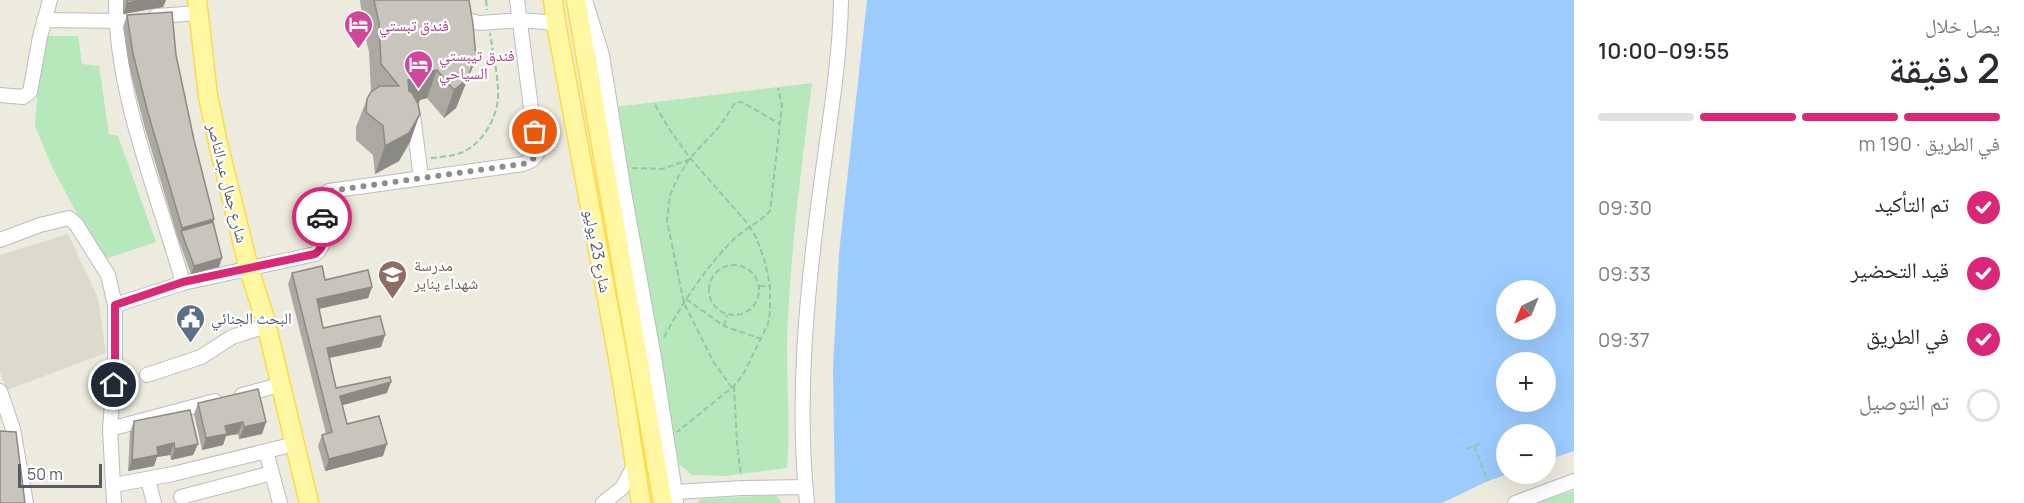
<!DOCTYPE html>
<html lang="ar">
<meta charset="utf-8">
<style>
:root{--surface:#fff;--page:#f2f2f3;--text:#2b2b33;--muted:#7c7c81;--line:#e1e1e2;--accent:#db2777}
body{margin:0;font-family:Manrope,"Noto Naskh Arabic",sans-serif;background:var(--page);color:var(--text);direction:rtl;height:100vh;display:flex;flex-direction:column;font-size:22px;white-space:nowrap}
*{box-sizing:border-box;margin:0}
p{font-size:20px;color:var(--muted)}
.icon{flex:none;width:33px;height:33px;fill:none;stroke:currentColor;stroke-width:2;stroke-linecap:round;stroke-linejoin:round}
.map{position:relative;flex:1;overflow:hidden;direction:ltr}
.panel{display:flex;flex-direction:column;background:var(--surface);width:450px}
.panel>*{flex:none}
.needle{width:39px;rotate:223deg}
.fabs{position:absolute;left:1496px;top:280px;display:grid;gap:12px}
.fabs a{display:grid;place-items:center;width:60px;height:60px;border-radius:50%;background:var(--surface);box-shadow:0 6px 24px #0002;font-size:30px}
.scale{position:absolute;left:18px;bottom:15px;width:84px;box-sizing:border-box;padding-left:6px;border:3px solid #585b62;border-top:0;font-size:16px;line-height:21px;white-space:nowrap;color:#585b62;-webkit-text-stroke:4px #fff;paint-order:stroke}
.pin{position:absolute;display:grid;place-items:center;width:51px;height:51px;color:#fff;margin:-26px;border:3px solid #fff;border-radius:50%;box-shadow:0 2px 6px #0007}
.courier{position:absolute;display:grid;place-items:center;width:60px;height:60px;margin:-30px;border:4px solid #db2777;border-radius:50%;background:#fff;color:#222;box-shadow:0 2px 8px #0007}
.headline em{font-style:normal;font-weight:600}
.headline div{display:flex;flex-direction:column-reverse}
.headline{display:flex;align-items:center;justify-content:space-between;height:102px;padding:0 24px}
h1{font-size:39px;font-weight:600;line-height:45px}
.bar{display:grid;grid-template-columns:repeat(4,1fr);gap:9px 6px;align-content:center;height:72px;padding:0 24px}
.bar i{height:8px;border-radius:4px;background:var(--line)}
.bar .current{background:var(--accent)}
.bar p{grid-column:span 4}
ol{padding:0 24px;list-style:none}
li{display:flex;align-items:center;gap:18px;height:66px}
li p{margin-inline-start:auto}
li .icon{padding:6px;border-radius:50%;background:var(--accent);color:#fff;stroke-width:4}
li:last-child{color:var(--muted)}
li i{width:33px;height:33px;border:3px solid var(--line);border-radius:50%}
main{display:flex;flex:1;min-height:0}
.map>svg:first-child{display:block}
</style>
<main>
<section class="panel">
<div class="headline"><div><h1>2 دقيقة</h1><p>يصل خلال</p></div><em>09:55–10:00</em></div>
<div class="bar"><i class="current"></i><i class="current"></i><i class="current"></i><i></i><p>في الطريق · 190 m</p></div>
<ol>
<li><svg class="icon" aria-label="check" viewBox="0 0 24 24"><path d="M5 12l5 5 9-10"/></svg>تم التأكيد<p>09:30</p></li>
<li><svg class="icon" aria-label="check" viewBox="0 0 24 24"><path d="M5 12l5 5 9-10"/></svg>قيد التحضير<p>09:33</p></li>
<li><svg class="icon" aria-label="check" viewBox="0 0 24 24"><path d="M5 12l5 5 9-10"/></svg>في الطريق<p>09:37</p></li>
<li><i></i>تم التوصيل</li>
</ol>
</section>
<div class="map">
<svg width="1574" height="503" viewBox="0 0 1574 503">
<rect width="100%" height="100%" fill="#edebde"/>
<!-- education -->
<path fill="#dcdacd" d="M68 234 98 298 106 353 7 390 0 372V255Z"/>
<!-- green -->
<path fill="#b7e8bb" d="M41 36H78L82 64 99 66 109 134 118 136 156 242 102 260 53 169 35 126Z
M812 83C802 161 792 239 788 317 785 367 791 418 787 468L725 476 692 475 679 464 615 107Z
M1574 491V503H1533Z
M776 495 782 503H697L701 499Z"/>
<!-- water -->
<path fill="#9cccff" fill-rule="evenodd" d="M867 0H1574V451L1545 461V435H1506V474H1508L1488 481 1442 503H835L833 368 839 253ZM1506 291H1545V330H1506ZM1506 363H1545V402H1506Z"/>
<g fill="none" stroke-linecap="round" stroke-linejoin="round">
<defs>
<path id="minor" d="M116 0C116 96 157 191 183 283
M585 0 602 55 623 186 655 363 675 492
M156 16 198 13
M463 19 480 23 520 20 556 23
M44 20 123 21
M0 95 23 97 30 92 40 37 50 0
M413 115 421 178
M0 240 40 225 69 218 76 224 108 275 115 305V363L110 429 114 503
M115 305 183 283 315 254C332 242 318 214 322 196L329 191 523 164 532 160 537 154 517 0
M147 375 201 357 232 337 266 326
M0 391 13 429 26 503
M242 395 280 385
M110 429 215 401
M266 451 280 503
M148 479 154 503
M114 485 173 474 295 444
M181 497 272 473
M603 503 622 488 635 464
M676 503 675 492 743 488 805 487
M807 503C796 398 807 290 821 185 829 124 840 62 841 0
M1515 503 1574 481"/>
<path id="major" d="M197 0 208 96 218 143 249 269 265 319 309 503
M553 0 556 23 621 374 641 503
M576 0 663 503"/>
</defs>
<!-- minor casing -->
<use href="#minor" stroke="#babcc3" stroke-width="16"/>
<!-- major casing -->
<use href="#major" stroke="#ffda45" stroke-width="21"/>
<!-- path -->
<path stroke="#90c9a5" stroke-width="2" stroke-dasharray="6 3" stroke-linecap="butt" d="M486 0 487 10
M655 105 670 130 690 158 749 225 757 239 765 262 770 286V311L768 324 744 373 734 386 677 432
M431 158C441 157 454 156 463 152 482 143 496 120 498 99 499 78 493 54 490 33
M632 168 662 169 688 160
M709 290a25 25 0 1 1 50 0a25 25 0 1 1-50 0Z
M759 286H770
M686 299 724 326 761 339
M724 326 727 315
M664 337C683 302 705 268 734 239 744 229 763 220 770 211L782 106 778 88
M734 386 737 443 741 476
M732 388 713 361 684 303 667 221 670 195 678 177 690 158 719 127 735 103 742 102 780 124
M1474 446 1488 481
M1466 449 1482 443"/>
<!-- minor -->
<use href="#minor" stroke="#fff" stroke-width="14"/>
<!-- major -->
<use href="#major" stroke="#fff7a1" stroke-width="18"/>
</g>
<!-- wall -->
<path fill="#aca9a2" d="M123 0H166L163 7 123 14Z
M360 0H469L476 58 456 108 444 118 427 98 420 100 410 142 399 161 375 174 373 155 356 140V127L367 99 371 92 369 52 364 31Z
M127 15 176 55 194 140 214 219 213 222 219 267 191 274 178 239 144 125 129 66 123 27Z
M292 273 325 280 372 287 368 298 319 309 323 328 385 335 381 347 330 358 336 388 387 393 342 405 347 424 383 456 325 471 318 446 322 435 326 434 288 284Z
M198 403 266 422 262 434 239 439 238 434 226 436 223 445 202 450 194 414Z
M134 421 198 444 193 455 171 460 170 455 157 457 154 466 128 471 130 432Z"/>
<!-- shaded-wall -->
<path fill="#8c8a84" d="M142 0H166L163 7 123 14 127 3Z
M476 58 456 108 444 118 454 90Z
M437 70 427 98 420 100 417 106 398 108 408 80 427 72Z
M420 114 410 142 399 161 375 174 385 146Z
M214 219 210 230 181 231 182 228Z
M222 258 219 267 191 274 194 266Z
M372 287 368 298 313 310 317 299Z
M385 335 381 347 323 359 327 348Z
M391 382 387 393 336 407 340 396Z
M243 422 238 434 226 436 223 445 202 450 206 438 225 426Z
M266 422 262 434 239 439 244 427Z
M174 443 170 455 157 457 154 466 128 471 132 460 157 447Z
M198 444 193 455 171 460 175 449Z
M387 444 383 456 325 471 329 459Z"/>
<!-- building -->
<path fill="#c8c5bc" stroke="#8c8a84" stroke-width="1.5" d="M127 0H142L127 3Z
M374 0H469L473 24 476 58 466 80 454 90 437 70 427 72 428 78 408 80 409 91 412 93 418 104 420 114 409 133 385 146 383 126 366 112 367 99 371 92 380 86H399L381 64 379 23Z
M172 12 176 55 194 140 214 219 182 228 148 113 133 54 127 15Z
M213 222 222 258 194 266 181 231Z
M322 266 325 280 368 270 372 287 317 299 323 328 380 316 385 335 327 348 336 388 390 377 391 382 340 396 347 424 379 416 387 444 329 459 322 435 332 432 292 273Z
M258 389 266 422 244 427 243 422 225 426 227 434 206 438 198 403Z
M190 410 198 444 175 449 174 443 157 447 158 455 132 460 134 421Z
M0 431 16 432 25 503H0Z"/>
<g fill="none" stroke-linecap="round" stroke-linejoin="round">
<!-- done -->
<path stroke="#8c8d8d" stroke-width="6" stroke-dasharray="0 10.8" d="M322 217 320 203 322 196 329 191 523 164 532 160 537 154 535 132"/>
<!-- route -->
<path stroke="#db2777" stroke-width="8" d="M114 385 115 363V305L183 282 315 254C328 245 323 231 322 217"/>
</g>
<!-- icons -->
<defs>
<symbol id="hotel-pin" viewBox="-11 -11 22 30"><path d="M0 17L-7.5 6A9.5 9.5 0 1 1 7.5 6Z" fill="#d1479c" stroke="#fff"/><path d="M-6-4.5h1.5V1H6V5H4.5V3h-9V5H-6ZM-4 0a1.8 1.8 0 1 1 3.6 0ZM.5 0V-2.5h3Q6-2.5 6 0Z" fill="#fff"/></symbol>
<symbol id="school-pin" viewBox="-11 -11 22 30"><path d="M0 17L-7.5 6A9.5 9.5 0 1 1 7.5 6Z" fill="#8d6e63" stroke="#fff"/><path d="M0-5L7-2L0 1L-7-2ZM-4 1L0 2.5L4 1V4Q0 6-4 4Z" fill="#fff"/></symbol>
<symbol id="civic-pin" viewBox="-11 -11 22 30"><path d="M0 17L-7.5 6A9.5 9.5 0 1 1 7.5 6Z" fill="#5c6f8a" stroke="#fff"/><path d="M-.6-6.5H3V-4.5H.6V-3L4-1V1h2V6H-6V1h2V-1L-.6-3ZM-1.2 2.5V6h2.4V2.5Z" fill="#fff"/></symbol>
</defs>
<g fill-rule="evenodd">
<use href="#hotel-pin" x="342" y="8" width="33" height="45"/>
<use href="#hotel-pin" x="402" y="48" width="33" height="45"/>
<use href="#school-pin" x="376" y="258" width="33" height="45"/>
<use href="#civic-pin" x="174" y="302" width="33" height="45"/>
</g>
<g text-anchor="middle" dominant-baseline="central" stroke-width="4.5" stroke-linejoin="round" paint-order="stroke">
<!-- hotel labels -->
<g font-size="16" fill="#b23c85" stroke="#fff" text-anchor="start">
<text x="379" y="25">فندق تبستي</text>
<text x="439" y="55">فندق تيبستي<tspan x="439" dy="18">السياحي</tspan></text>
</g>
<!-- street labels -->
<g font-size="16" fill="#585b62" stroke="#fff">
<text transform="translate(228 183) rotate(76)">شارع جمال عبدالناصر</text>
<text transform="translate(598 251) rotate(79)">شارع 23 يوليو</text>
</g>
<!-- education labels -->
<g font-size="16" fill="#785e54" stroke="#fff" text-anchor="start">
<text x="414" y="265">مدرسة<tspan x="414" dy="18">شهداء يناير</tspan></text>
</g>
<!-- service labels -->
<g font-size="16" fill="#4e5e75" stroke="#fff" text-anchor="start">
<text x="211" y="318">البحث الجنائي</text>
</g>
</g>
</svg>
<div class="fabs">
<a><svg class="needle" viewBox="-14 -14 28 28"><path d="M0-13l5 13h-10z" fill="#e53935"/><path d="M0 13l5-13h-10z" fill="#7c7c81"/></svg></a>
<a>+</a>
<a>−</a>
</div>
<div class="scale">50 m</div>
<div class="pin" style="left:535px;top:132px;background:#ea580c"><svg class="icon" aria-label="bag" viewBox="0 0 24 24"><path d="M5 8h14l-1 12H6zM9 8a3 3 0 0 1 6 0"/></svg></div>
<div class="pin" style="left:114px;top:385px;background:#1f2937"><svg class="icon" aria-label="home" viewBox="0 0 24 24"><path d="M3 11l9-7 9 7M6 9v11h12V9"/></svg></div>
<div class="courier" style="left:322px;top:217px"><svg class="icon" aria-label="car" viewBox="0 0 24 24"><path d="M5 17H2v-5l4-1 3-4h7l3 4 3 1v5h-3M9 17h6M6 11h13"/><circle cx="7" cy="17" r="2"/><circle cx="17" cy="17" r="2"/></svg></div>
</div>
</main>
